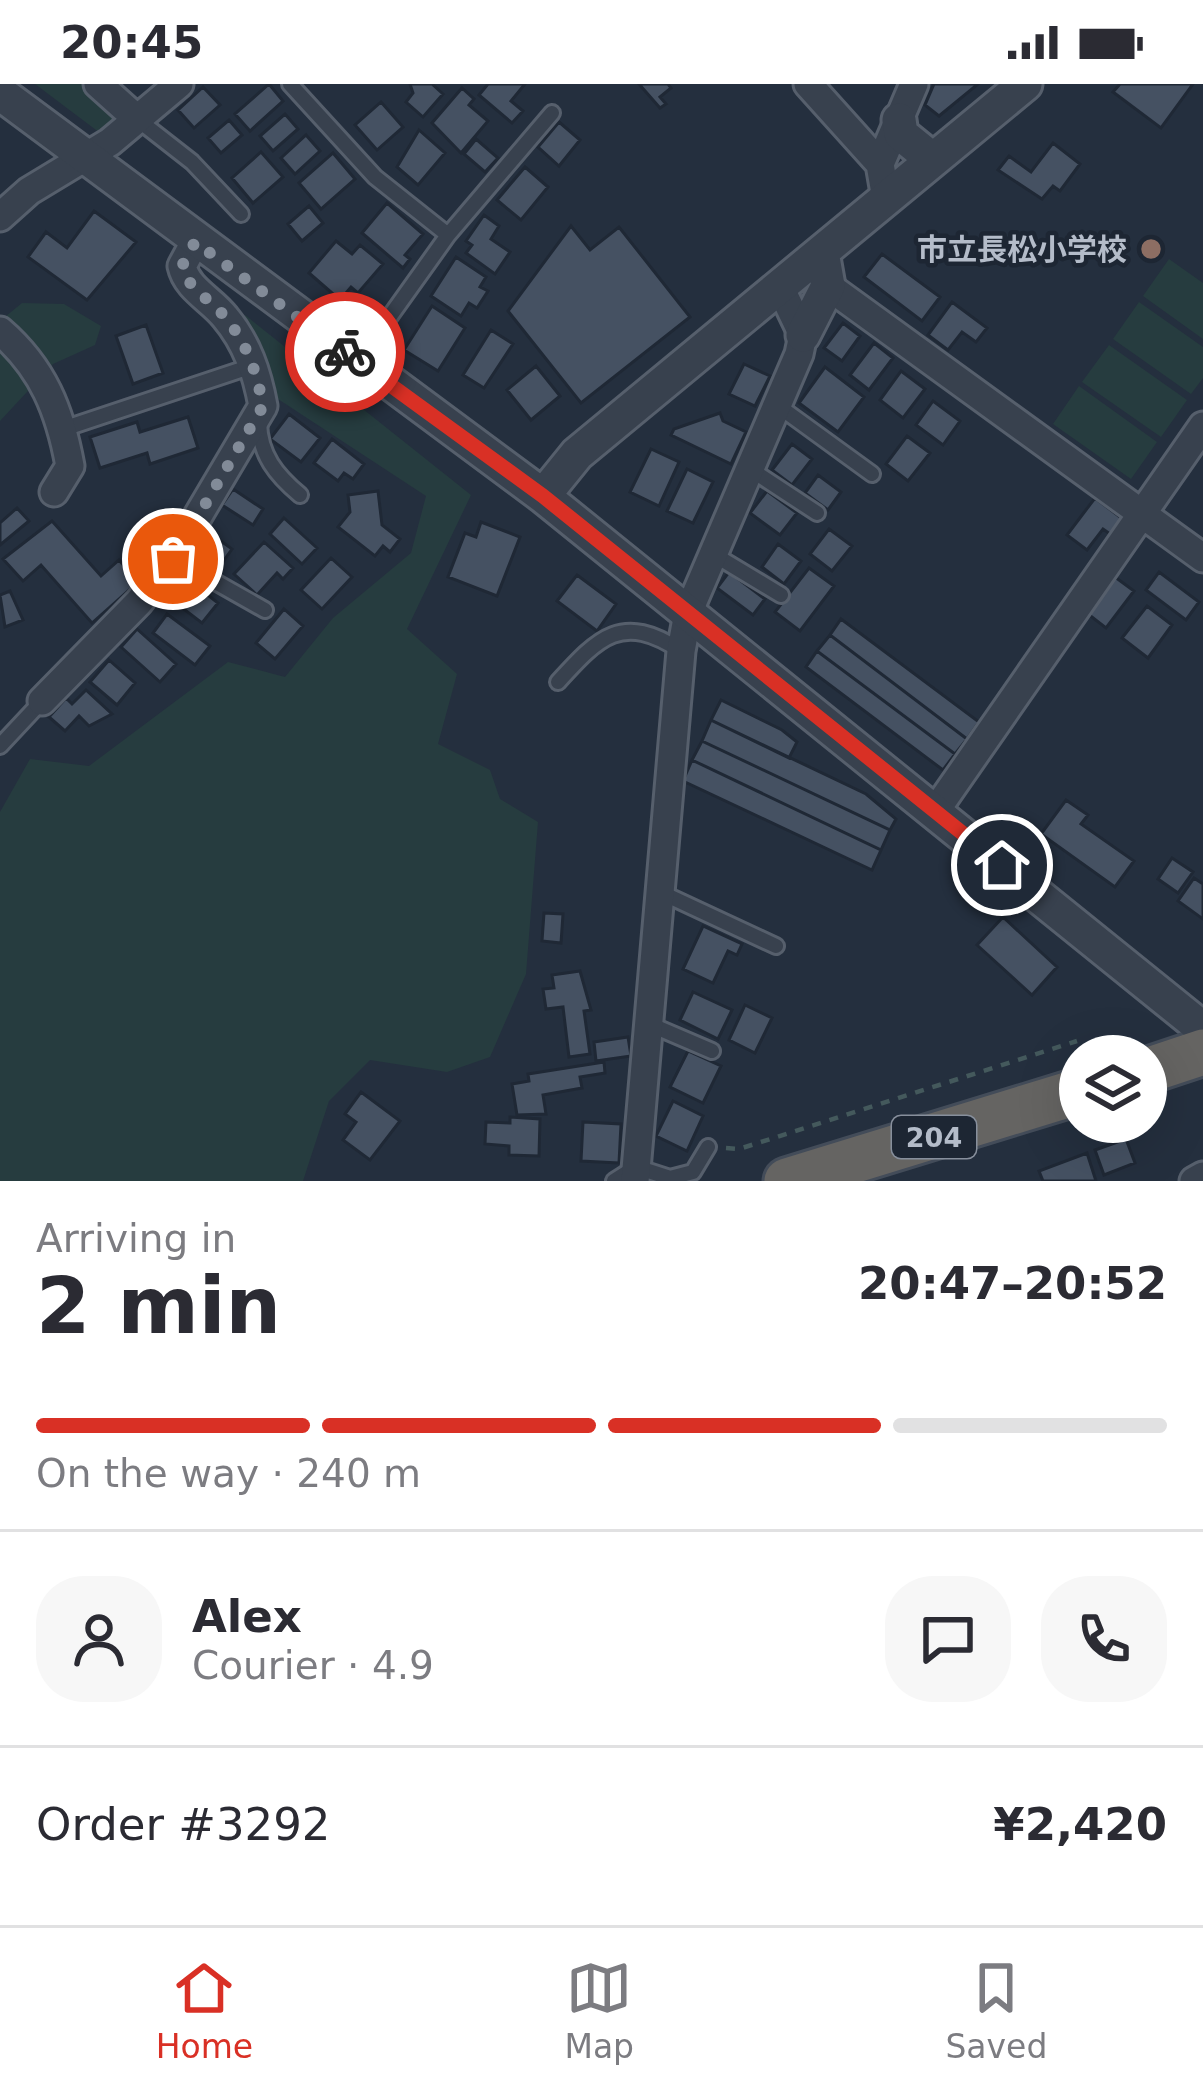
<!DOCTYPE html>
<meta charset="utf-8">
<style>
:root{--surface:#fff;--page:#f7f7f7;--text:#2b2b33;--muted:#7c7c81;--line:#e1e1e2;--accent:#d93025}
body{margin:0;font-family:"DejaVu Sans","Noto Sans JP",sans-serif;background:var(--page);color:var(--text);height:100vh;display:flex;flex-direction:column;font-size:45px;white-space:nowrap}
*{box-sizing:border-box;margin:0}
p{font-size:39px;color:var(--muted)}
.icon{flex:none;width:66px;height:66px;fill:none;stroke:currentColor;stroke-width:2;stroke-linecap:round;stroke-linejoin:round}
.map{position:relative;height:1097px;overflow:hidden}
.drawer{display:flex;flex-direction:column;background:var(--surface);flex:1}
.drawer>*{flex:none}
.tools{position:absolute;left:1059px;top:951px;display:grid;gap:24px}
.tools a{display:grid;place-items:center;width:108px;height:108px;border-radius:50%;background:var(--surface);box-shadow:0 12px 48px #0002;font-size:60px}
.pin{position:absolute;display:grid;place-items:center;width:102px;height:102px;color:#fff;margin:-51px;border:6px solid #fff;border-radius:50%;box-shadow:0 3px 12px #0007}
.courier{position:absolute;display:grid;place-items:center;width:120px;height:120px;margin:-60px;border:9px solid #d93025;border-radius:50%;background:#fff;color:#222;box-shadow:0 3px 15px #0007}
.headline em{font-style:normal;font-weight:700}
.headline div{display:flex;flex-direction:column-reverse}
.headline{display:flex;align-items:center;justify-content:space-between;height:204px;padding:0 36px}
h1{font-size:78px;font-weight:700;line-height:90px}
.bar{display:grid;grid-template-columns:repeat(4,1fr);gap:18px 12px;align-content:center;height:144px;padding:0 36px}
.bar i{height:15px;border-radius:9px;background:var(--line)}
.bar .on{background:var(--accent)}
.bar p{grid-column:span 4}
.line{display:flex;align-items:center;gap:30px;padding:0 36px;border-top:3px solid var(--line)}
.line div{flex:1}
.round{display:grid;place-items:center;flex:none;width:126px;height:126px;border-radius:48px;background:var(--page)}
.status{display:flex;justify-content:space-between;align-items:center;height:84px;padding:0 60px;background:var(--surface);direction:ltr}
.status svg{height:33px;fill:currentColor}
.menu{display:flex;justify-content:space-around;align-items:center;height:168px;border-top:3px solid var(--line);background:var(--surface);font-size:33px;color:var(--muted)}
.menu a{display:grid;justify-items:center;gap:6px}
.menu .on{color:var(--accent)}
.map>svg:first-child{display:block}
</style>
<div class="status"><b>20:45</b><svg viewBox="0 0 49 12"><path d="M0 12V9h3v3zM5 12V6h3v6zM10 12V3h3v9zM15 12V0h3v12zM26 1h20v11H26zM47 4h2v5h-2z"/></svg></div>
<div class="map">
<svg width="1203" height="1097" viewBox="0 0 1203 1097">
<rect width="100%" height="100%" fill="#242f3e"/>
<!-- green -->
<path fill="#263c3f" d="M35 0H85L120 32 100 49Z
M1169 175 1203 199V255L1143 212Z
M1139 218 1203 263V294L1191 310 1113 255Z
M22 219 64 220 101 242 95 261 53 280 0 337V237Z
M245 231 471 411 407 545 457 590 438 660 490 686 500 715 538 738 526 890 490 973 447 988 370 976 329 1017 303 1097H0V728L30 675 89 682 228 578 285 593 333 534 411 469 426 412 278 315 268 280 240 238Z
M1109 261 1187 316 1161 353 1082 298Z
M1079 302 1157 358 1131 395 1053 340Z"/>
<!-- building -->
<path fill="#455162" stroke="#1f2835" stroke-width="3" d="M269 0 283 17 250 47 235 30Z
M410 0H432L443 10 423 33 406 18 413 9Z
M488 0H525L511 17 523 27 512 39 479 11Z
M639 0H668L671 4 660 13 666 20 660 24Z
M934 0H978L939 32 925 21Z
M1120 0H1193L1161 44 1113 8Z
M203 3 220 21 194 44 178 26Z
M462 4 474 15 469 21 488 37 461 69 432 39Z
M381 18 403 43 377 66 355 41Z
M285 30 298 45 273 67 260 52Z
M229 36 242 51 221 69 208 54Z
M559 38 580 56 559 82 538 63Z
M419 46 445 69 418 101 397 83Z
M306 51 320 67 295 90 281 74Z
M476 55 498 74 485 88 464 70Z
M1053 59 1080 80 1060 107 1053 102 1042 115 998 86 1009 72 1031 88Z
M261 68 283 93 253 119 232 94Z
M333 69 355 95 321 125 299 99Z
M525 83 548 103 521 136 497 116Z
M387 119 423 150 405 171 410 175 403 184 362 149Z
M309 122 323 139 302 157 288 140Z
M94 127 136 158 87 216 28 173 46 148 67 164Z
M484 131 499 142 491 155 510 168 495 190 466 169 472 161 466 157Z
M571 142 590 166 619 143 690 233 581 319 508 227Z
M336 157 352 170 360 161 383 180 358 209 351 203 340 216 309 189Z
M882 170 940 213 922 237 864 193Z
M456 173 486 193 480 203 488 207 477 224 469 219 461 232 431 212Z
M366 217 383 225 374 243 357 234Z
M952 218 987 244 976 258 962 248 948 266 928 251Z
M432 222 465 244 438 287 404 266Z
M843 239 860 252 842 277 824 264Z
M146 241 163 289 133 300 116 252Z
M491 246 513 260 484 304 463 291Z
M874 259 893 274 869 306 850 291Z
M744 280 770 292 755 322 729 310Z
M536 282 560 312 531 336 507 306Z
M825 283 864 313 838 348 799 319Z
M901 287 925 305 903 334 880 316Z
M933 317 960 337 943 361 916 341Z
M720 329 723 337 746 348 731 380 671 351 674 345Z
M289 330 320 354 301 378 270 355Z
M188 333 198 364 150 380 147 369 100 384 90 353 137 338 140 348Z
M907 352 930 369 908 397 886 380Z
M332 355 364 380 353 395 344 389 338 397 314 379Z
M792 360 812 375 792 401 772 386Z
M651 365 679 378 659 422 630 408Z
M687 385 713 398 693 439 667 427Z
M818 391 841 408 828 426 805 409Z
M233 405 263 425 253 441 222 421Z
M378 407 382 441 400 455 390 468 383 462 375 472 338 443 350 428 348 411Z
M767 407 797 429 780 451 750 429Z
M1095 414 1128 439 1116 454 1103 445 1087 466 1067 451Z
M17 424 29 437 0 461V439Z
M284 434 317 464 302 480 270 450Z
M52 437 101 492 119 476 138 498 92 539 41 481 23 497 3 475Z
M481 438 520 453 497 512 448 493 465 449 476 453Z
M829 445 852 462 832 487 810 470Z
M206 446 232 465 217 486 191 467Z
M264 458 293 484 283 495 277 489 257 511 234 490Z
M778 460 801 477 784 500 762 483Z
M331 474 352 493 322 525 301 506Z
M809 484 834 502 800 547 775 528Z
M729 488 765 515 753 531 717 504Z
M1159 488 1199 518 1186 536 1146 506Z
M180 489 218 519 202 539 164 510Z
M577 491 616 520 597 547 557 517Z
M1115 493 1134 507 1106 544 1088 530Z
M10 507 23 536 5 543 0 511Z
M1147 522 1172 541 1148 574 1122 554Z
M284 525 303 542 275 575 256 559Z
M167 530 210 562 195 581 153 549Z
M841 535 979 638 967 655 830 551Z
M137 545 176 580 160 598 121 563Z
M830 551 967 655 955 670 817 567Z
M817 567 955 670 943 686 806 583Z
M109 576 135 599 117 621 90 598Z
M86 606 112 630 89 642 79 632 65 647 49 633 66 614 72 620Z
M721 616 782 646 797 658 789 674 711 636Z
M711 636 866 710 896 735 890 746 702 657Z
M702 657 890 746 881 766 692 676Z
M692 676 881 766 872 786 683 697Z
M1066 716 1088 731 1081 740 1134 777 1115 803 1041 750Z
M1172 774 1193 788 1178 809 1158 795Z
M1194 794 1203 800V835L1178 817Z
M544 829 563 830 561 859 542 857Z
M1003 833 1057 883 1032 911 977 861Z
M703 842 742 860 737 871 728 867 713 899 683 885Z
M580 887 591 926 584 927 590 970 569 973 563 923 546 925 543 905 554 904 552 891Z
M693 908 732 926 718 955 680 936Z
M745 921 772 934 755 969 729 956Z
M628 953 631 972 596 977 594 958Z
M688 967 721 982 703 1019 670 1003Z
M604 978 605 989 580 993 582 1004 543 1011 546 1030 517 1031 512 1000 529 997 528 990Z
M361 1008 400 1037 370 1076 343 1056 356 1038 345 1030Z
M673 1017 703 1032 687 1067 656 1052Z
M510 1033 540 1035 539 1072 509 1071V1062L485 1060 486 1038 510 1039Z
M583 1038 621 1040 619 1079 581 1077Z
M1126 1055 1135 1079 1104 1091 1095 1066Z
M1087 1069 1096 1097H1043L1039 1087Z"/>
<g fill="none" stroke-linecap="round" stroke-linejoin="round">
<defs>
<path id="service" d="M290 0 375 93 448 151
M137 35 192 78 241 130
M361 273 448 151 552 29
M777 321 872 390
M259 339C260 371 276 391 300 411
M63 345 252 282
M750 385 817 429
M713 470 781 511
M173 474 265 526
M558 598C599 553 622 528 681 567
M0 662 42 617
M660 808 776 862
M649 940 712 967
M614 1097 636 1083 670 1094 693 1088 708 1063"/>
<path id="minor" d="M98 0 137 35
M808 0 880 80
M886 115 880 80 914 0
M0 133 29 107 110 58 179 0
M828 202 1203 474
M0 247C43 284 60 327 70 382L54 408
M42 617 139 518 173 474 263 322C257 289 247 259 225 233 211 215 187 205 182 182L195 158
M936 726 1203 342
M635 1097 681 567 688 529 799 270 803 251 780 203
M1194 1097 1203 1092"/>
<path id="tertiary" d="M0 9 543 412 1203 945
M899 36 901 50 933 76
M803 251 828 202 822 168
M543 412 577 370 1025 0"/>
<path id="trunk" d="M1146 987 1203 968
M787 1097 1080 1007"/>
</defs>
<!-- service casing -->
<use href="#service" stroke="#565f6c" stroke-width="20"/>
<!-- minor casing -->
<use href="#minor" stroke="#565f6c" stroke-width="33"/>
<!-- tertiary casing -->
<use href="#tertiary" stroke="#565f6c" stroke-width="39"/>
<!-- trunk casing -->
<use href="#trunk" stroke="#434c59" stroke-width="51"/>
<!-- path -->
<path stroke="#44595c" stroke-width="4.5" stroke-dasharray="9 9" stroke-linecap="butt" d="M726 1064 739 1065 1077 957"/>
<!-- service -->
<use href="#service" stroke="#38414e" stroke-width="14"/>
<!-- minor -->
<use href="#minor" stroke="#38414e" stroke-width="27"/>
<!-- tertiary -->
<use href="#tertiary" stroke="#38414e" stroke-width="33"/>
<!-- trunk -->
<use href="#trunk" stroke="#656462" stroke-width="45"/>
</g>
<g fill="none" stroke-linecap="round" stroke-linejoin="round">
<!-- done -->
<path stroke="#828b98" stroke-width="12" stroke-dasharray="0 21.6" d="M173 475 263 322C257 289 247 259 225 233 211 215 187 205 182 182L195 158 345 268"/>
<!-- route -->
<path stroke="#d93025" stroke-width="15" d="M345 268 543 412 1002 781"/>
</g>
<!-- markers -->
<circle fill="#8d6e63" stroke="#1d2633" stroke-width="4.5" cx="1151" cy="165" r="12"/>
<g text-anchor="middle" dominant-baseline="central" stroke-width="9" stroke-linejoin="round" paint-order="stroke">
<!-- shield labels -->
<rect fill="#1d2633" stroke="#878f9c" stroke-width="3" x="892" y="1032" width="84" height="42" rx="9"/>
<g font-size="27" font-weight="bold" fill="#b4bcc9">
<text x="934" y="1053">204</text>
</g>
<!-- poi labels -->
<g font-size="30" font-weight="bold" fill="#b4bcc9" stroke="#1d2633" text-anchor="end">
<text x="1127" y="165">市立長松小学校</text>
</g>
</g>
</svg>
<div class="tools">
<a><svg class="icon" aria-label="layers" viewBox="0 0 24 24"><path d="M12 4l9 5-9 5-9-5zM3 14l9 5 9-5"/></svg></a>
</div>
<div class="pin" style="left:173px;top:475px;background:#ea580c"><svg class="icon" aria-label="bag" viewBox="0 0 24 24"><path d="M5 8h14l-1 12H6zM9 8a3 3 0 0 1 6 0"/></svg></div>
<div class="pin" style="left:1002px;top:781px;background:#1f2937"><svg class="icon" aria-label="home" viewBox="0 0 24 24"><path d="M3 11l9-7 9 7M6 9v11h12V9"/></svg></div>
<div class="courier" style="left:345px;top:268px"><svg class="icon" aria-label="bike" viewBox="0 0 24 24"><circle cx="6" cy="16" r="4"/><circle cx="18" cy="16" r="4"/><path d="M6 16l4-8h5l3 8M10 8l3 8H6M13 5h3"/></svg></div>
</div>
<section class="drawer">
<div class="headline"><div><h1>2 min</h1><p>Arriving in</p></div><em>20:47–20:52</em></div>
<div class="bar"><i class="on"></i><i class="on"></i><i class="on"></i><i></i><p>On the way · 240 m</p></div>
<div class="line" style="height:216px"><a class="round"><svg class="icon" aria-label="person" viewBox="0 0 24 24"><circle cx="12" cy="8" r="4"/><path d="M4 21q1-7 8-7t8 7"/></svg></a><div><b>Alex</b><p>Courier · 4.9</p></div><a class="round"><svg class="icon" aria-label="chat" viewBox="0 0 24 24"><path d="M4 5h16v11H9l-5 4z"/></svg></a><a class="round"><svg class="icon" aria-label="phone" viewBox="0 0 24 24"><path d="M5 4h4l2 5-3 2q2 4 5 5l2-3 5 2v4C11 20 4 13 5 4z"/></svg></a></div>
<div class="line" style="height:156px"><div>Order #3292</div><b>¥2,420</b></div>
</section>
<nav class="menu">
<a class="on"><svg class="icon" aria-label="home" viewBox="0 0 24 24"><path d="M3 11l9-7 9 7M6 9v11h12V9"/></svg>Home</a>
<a><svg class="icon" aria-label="map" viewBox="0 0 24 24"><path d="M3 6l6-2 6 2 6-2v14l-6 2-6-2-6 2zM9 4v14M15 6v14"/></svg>Map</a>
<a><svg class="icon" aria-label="saved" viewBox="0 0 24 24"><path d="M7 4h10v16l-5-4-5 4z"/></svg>Saved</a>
</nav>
